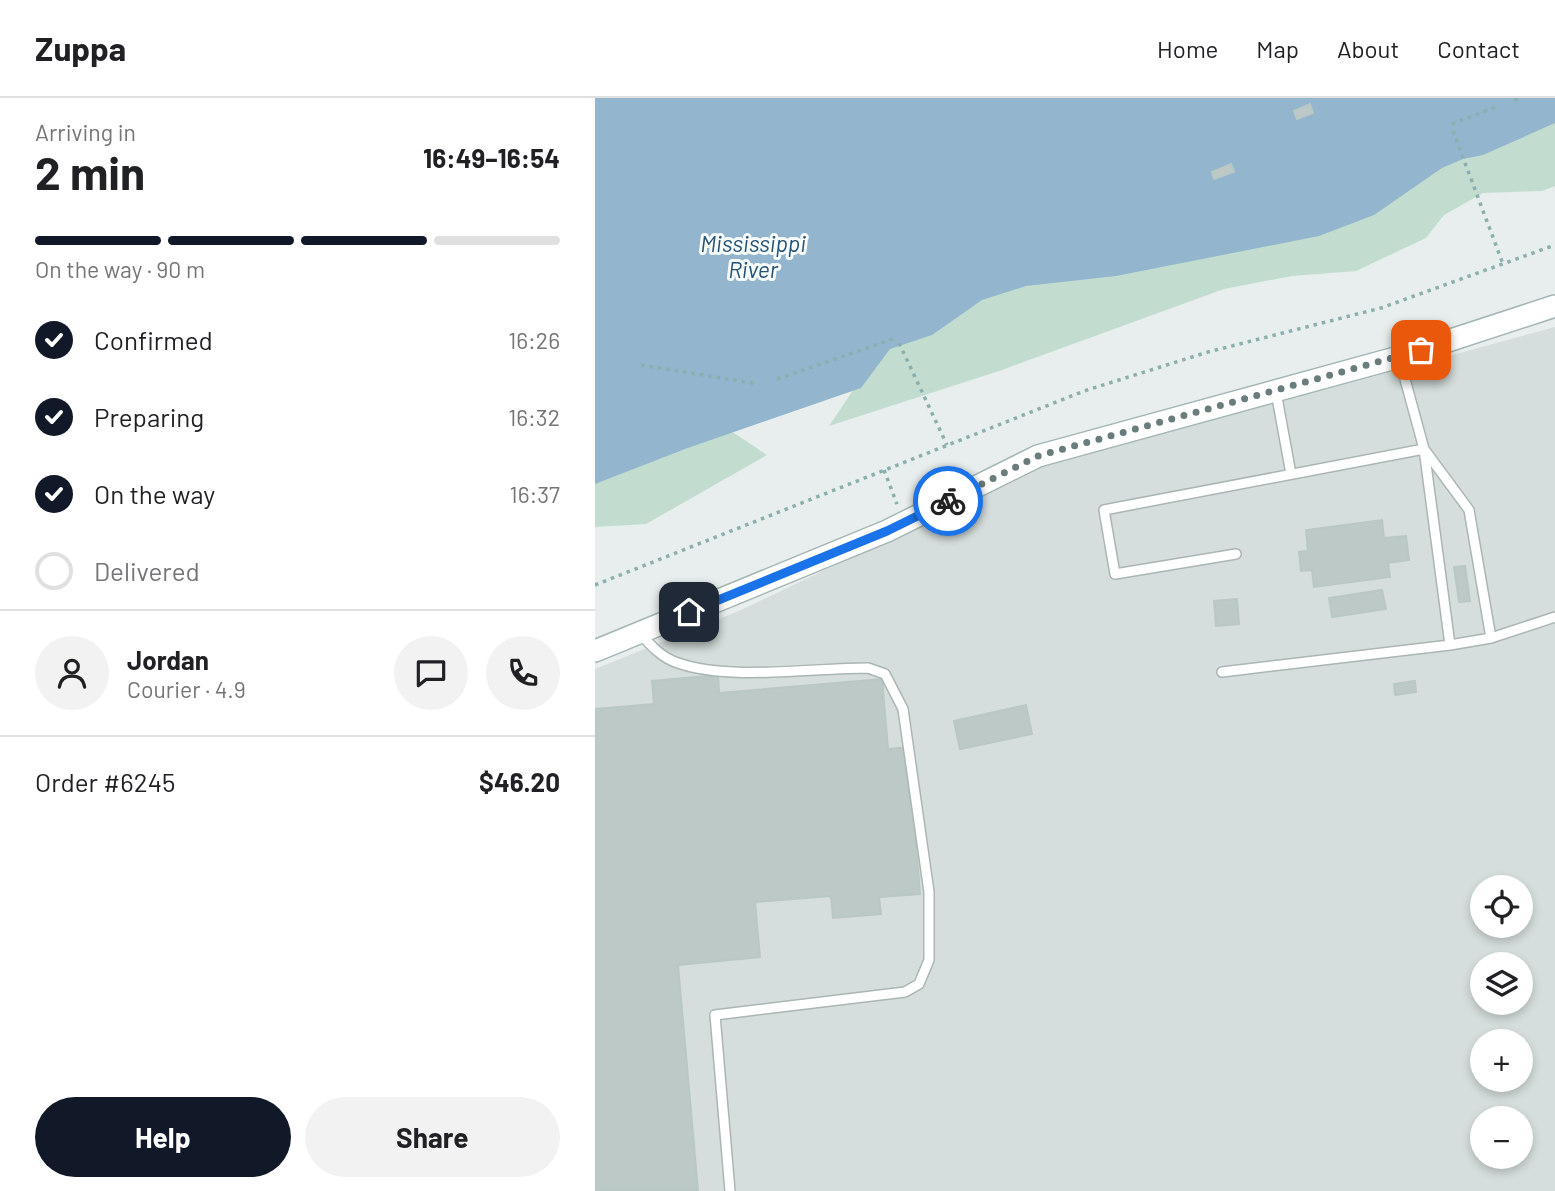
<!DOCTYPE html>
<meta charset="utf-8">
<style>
:root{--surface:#fff;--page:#f2f2f2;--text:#202124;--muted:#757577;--line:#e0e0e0;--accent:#111827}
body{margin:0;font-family:Barlow,sans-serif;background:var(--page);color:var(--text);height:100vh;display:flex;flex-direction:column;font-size:26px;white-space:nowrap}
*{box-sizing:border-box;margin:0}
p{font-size:23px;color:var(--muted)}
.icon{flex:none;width:38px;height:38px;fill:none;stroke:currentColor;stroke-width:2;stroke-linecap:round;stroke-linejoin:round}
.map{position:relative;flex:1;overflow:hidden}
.drawer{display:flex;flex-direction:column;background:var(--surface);width:595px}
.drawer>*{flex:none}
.controls{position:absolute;left:875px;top:777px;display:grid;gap:14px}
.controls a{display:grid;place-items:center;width:63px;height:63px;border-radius:50%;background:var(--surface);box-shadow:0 4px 10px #0003;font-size:35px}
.pin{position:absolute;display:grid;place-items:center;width:60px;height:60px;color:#fff;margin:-30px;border-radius:14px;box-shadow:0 4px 10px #0006}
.courier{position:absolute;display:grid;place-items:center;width:70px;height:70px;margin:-35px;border:5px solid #1a73e8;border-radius:50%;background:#fff;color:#222;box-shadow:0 2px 9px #0007}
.headline em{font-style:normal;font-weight:700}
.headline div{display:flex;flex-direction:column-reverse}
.headline{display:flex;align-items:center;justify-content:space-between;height:119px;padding:0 35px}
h1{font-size:46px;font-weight:700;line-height:52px}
.bar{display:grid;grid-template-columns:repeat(4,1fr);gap:10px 7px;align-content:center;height:84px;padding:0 35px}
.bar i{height:9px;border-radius:5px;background:var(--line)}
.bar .on{background:var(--accent)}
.bar p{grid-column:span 4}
.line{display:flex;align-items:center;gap:18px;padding:0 35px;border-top:2px solid var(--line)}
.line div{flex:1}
.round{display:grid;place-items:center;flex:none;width:74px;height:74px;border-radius:37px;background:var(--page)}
ol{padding:0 35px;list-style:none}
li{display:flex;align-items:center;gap:21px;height:77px}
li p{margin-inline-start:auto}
li .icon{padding:7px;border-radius:50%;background:var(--accent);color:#fff;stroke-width:4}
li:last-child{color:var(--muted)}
li i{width:38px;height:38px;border:4px solid var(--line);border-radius:50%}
.primary-button{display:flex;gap:14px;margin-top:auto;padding:14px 35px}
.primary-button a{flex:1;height:80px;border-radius:42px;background:var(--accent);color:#fff;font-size:28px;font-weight:700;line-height:80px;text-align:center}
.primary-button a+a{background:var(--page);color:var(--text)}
header{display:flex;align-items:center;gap:42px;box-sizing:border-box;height:98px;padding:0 35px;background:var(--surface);border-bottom:2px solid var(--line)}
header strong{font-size:33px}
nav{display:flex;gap:38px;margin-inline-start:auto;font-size:24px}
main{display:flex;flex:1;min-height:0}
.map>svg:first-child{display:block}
</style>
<header>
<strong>Zuppa</strong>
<nav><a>Home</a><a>Map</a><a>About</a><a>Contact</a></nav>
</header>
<main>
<section class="drawer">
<div class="headline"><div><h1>2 min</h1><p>Arriving in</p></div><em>16:49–16:54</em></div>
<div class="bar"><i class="on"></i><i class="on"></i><i class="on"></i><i></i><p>On the way · 90 m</p></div>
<ol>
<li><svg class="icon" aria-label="check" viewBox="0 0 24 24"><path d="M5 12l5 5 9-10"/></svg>Confirmed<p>16:26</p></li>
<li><svg class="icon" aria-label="check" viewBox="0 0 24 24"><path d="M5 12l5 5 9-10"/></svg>Preparing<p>16:32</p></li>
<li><svg class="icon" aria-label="check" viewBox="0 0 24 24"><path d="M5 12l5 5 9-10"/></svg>On the way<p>16:37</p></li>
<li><i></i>Delivered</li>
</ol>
<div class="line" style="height:126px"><a class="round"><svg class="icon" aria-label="person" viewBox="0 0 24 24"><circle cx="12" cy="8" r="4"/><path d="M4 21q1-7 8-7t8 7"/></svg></a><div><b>Jordan</b><p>Courier · 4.9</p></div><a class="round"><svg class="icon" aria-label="chat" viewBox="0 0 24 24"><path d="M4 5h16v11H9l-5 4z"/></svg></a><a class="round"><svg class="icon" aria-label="phone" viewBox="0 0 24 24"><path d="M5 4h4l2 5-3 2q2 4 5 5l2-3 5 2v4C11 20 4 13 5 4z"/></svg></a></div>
<div class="line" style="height:91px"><div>Order #6245</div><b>$46.20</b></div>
<div class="primary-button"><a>Help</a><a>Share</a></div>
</section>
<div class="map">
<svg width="960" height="1093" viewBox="0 0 960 1093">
<rect width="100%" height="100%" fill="#e7eeed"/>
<!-- built -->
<path fill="#d5dedc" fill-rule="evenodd" d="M960 229V1093H0V571L146 512 446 369ZM887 789H926V828H887ZM887 866H926V905H887ZM887 943H926V982H887ZM887 1020H926V1059H887Z"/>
<!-- green -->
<path fill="#c2ddd0" d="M960 0V88L947 93 888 95 849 117 831 140 761 173 697 178 629 191 404 273 234 328 269 276 314 224Z
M124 325 172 357 51 426 0 429V369Z"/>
<!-- water -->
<path fill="#94b5ce" d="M0 0H960V25L888 57 868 61 847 70 779 117 724 138 521 178 431 188 387 202 337 237 295 251 266 290 90 351 0 386Z"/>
<!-- building -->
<path fill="#bcc9c7" stroke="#b9c7c5" stroke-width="2" d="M715 6 718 15 702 21 699 13Z
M636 66 639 74 619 81 617 74Z
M787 422 789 440 811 438 814 462 793 465 795 479 719 489 717 472 706 473 704 454 713 453 711 432Z
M870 468 875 503 864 504 859 469Z
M787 492 791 511 737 519 734 500Z
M642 501 644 526 621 528 619 503Z
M123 577 124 595 287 581 293 651 313 649 325 796 284 799 286 816 238 820 236 798 160 804 165 859 83 867 103 1093H0V611L59 606 57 583Z
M820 583 821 594 800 597 799 586Z
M431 607 437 636 365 651 359 623Z"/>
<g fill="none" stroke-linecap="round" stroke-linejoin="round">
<defs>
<path id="lane" d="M804 259 829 351 855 547
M681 294 696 376
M641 456 520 476 509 412 829 351 874 412 896 540
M45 535C55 547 67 560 83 565 135 583 217 570 273 570L290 576 308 611 334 794V862L324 886 310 894 120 917 135 1093
M627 574 855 547 896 540 960 519"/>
<path id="secondary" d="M0 553 292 433 443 358 804 259 960 208"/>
</defs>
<!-- lane casing -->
<use href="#lane" stroke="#aab6b5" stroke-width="12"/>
<!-- secondary casing -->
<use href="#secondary" stroke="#a3b6b5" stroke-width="24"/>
<!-- path -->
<path stroke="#8aafad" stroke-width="3.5" stroke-dasharray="3.5 5" stroke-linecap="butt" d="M920 3 922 0
M857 26 901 9
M858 33 908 166
M304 245 352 347
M46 267 163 286
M182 281 298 241
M289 372 302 406
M0 487 489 293 613 254 786 210 960 147"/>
<!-- lane -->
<use href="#lane" stroke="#fff" stroke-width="9"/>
<!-- secondary -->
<use href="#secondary" stroke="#fff" stroke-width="21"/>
</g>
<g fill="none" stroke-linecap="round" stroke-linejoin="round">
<!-- done -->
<path stroke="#6a7c7c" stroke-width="7" stroke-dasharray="0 12.6" d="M353 403 443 358 826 252"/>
<!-- route -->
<path stroke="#1a73e8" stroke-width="9" d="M94 514 292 433 353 403"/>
</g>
<g text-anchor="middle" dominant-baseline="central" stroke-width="6" stroke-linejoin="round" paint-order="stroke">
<!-- water labels -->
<g font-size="23" font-style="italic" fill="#255377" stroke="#f7fbfa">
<text x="158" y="145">Mississippi<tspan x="158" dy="26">River</tspan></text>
</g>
</g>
</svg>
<div class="controls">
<a><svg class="icon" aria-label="locate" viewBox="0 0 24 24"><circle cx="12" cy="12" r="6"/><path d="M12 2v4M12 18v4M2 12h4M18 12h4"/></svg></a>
<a><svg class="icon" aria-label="layers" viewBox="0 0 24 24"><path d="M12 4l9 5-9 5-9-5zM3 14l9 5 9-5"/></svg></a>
<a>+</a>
<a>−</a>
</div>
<div class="pin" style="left:826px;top:252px;background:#ea580c"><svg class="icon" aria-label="bag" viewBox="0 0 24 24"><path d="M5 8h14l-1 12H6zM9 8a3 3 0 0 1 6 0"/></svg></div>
<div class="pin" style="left:94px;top:514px;background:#1f2937"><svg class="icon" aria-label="home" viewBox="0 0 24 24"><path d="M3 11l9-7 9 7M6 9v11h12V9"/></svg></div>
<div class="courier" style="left:353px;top:403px"><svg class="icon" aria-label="bike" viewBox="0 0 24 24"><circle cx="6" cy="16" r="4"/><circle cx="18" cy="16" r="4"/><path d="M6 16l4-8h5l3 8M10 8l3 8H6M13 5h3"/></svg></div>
</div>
</main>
